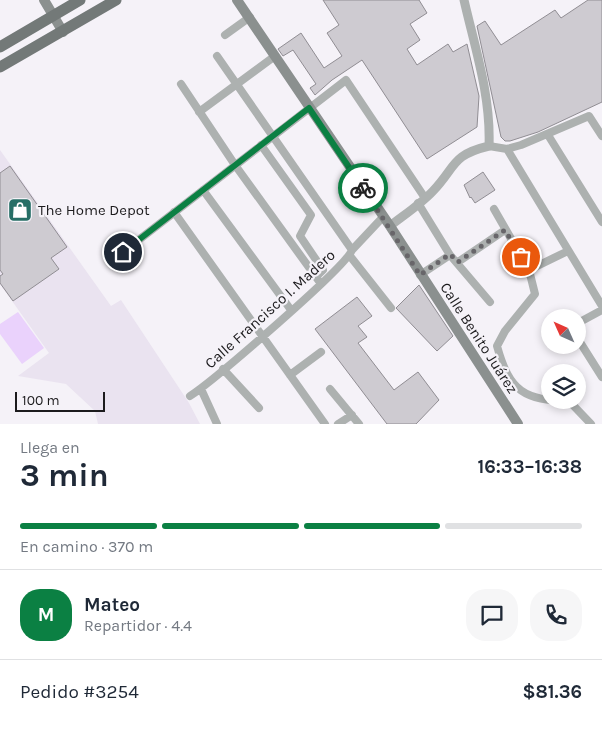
<!DOCTYPE html>
<html lang="es">
<meta charset="utf-8">
<style>
:root{--surface:#fff;--page:#f6f6f7;--text:#1f2937;--muted:#747a83;--line:#e0e1e3;--accent:#0b8043}
body{margin:0;font-family:Karla,sans-serif;background:var(--page);color:var(--text);height:100vh;display:flex;flex-direction:column;font-size:19px;white-space:nowrap}
*{box-sizing:border-box;margin:0}
p{font-size:16px;color:var(--muted)}
.icon{flex:none;width:28px;height:28px;fill:none;stroke:currentColor;stroke-width:2;stroke-linecap:round;stroke-linejoin:round}
.map{position:relative;height:424px;overflow:hidden}
.sheet{display:flex;flex-direction:column;background:var(--surface);flex:1}
.sheet>*{flex:none}
.needle{width:32px;rotate:315deg}
.tools{position:absolute;left:541px;top:309px;display:grid;gap:10px}
.tools a{display:grid;place-items:center;width:45px;height:45px;border-radius:50%;background:var(--surface);box-shadow:0 2px 8px #0003;font-size:25px}
.scale{position:absolute;left:15px;bottom:12px;width:90px;box-sizing:border-box;padding-left:5px;border:2px solid #1c1b1d;border-top:0;font-size:14px;line-height:18px;white-space:nowrap;color:#1c1b1d;-webkit-text-stroke:4px #f5f2f8;paint-order:stroke}
.pin{position:absolute;display:grid;place-items:center;width:42px;height:42px;color:#fff;margin:-21px;border:2px solid #fff;border-radius:50%;box-shadow:0 1px 5px #0007}
.courier{position:absolute;display:grid;place-items:center;width:50px;height:50px;margin:-25px;border:4px solid #0b8043;border-radius:50%;background:#fff;color:#222;box-shadow:0 1px 6px #0007}
.summary em{font-style:normal;font-weight:700}
.summary div{display:flex;flex-direction:column-reverse}
.summary{display:flex;align-items:center;justify-content:space-between;height:85px;padding:0 20px}
h1{font-size:32px;font-weight:700;line-height:38px}
.bar{display:grid;grid-template-columns:repeat(4,1fr);gap:8px 5px;align-content:center;height:60px;padding:0 20px}
.bar i{height:6px;border-radius:4px;background:var(--line)}
.bar .on{background:var(--accent)}
.bar p{grid-column:span 4}
.line{display:flex;align-items:center;gap:12px;padding:0 20px;border-top:1px solid var(--line)}
.line div{flex:1}
.round{display:grid;place-items:center;flex:none;width:52px;height:52px;border-radius:20px;background:var(--page)}
.map>svg:first-child{display:block}
</style>
<div class="map">
<svg width="602" height="424" viewBox="0 0 602 424">
<rect width="100%" height="100%" fill="#f5f2f8"/>
<!-- built -->
<path fill="#eae3f0" d="M0 150 111 306 121 300 189 403 200 424H98L95 411 66 384 18 376 49 353 0 284Z"/>
<!-- green -->
<path fill="#ead2fc" d="M18 312 44 348 22 364 0 334V324Z"/>
<!-- building -->
<path fill="#cecbd1" stroke="#908d93" d="M323 0H419L427 13 410 24 420 40 407 49 417 65 448 44 453 52 467 44 479 96 477 127 427 159 362 60 332 80 315 95 310 88 316 84 293 50 283 56 278 49 301 33 324 68 342 56 327 33 339 25Z
M588 0H602V102L538 132 510 141H505L501 137 477 26 485 21 501 45 555 10 561 18Z
M10 166 67 247 51 258 59 269 13 301 0 283V276L3 274 0 270V173Z
M483 172 495 190 475 203 471 197 470 198 464 185Z
M419 285 453 336 437 351 396 308Z
M357 297 372 316 358 326 367 337 358 343 394 390 418 372 439 400 416 424H387L315 329Z"/>
<g fill="none" stroke-linecap="round" stroke-linejoin="round">
<!-- minor -->
<path stroke="#adb1b0" stroke-width="8" d="M225 35 250 17
M217 56 352 250
M181 84 235 165 321 284
M199 112 275 56
M548 135 602 222
M261 145 311 215 300 236 323 270 316 277
M489 146 507 149 521 145 589 116 602 136
M507 149 602 306
M203 190 291 310
M418 203 450 255 490 302
M494 209 529 270 535 294 505 331 497 346C510 393 524 399 570 402L591 424
M174 212 325 424
M123 252 346 80 425 198
M350 256 391 308
M458 262 505 230
M529 270 568 251
M420 275 450 255
M578 323 602 310
M578 339 602 377
M223 369 259 408
M290 375 321 352
M201 389 217 424
M330 389 359 424
M190 396C213 381 346 267 352 250L383 217
M338 424 352 415"/>
<!-- tertiary -->
<path stroke="#adb1b0" stroke-width="9" d="M390 226C404 215 421 204 433 191 456 167 451 155 489 146 491 96 475 48 464 0"/>
<!-- secondary -->
<path stroke="#8b908f" stroke-width="10" d="M44 0 63 32
M237 0 390 226 518 424"/>
<!-- primary -->
<path stroke="#737978" stroke-width="11" d="M0 47 80 0
M0 67 116 0"/>
</g>
<g fill="none" stroke-linecap="round" stroke-linejoin="round">
<!-- done -->
<path stroke="#68666a" stroke-width="5" stroke-dasharray="0 9" d="M363 188 420 275 450 254 458 262 505 230 521 257"/>
<!-- route -->
<path stroke="#0b8043" stroke-width="6" d="M123 252 309 108 363 188"/>
</g>
<!-- icons -->
<defs>
<symbol id="shop-square" viewBox="-11 -11 22 22"><rect x="-9" y="-9" width="18" height="18" rx="4" fill="#276f66" stroke="#f5f2f8"/><path d="M-5-2.5h2.3a2.7 3.5 0 0 1 5.4 0H5L5.5 6h-11ZM-1.5-2.5h3a1.5 2.3 0 0 0-3 0Z" fill="#fff"/></symbol>
</defs>
<g fill-rule="evenodd">
<use href="#shop-square" x="6" y="196" width="28" height="28"/>
</g>
<g text-anchor="middle" dominant-baseline="central" stroke-width="4.5" stroke-linejoin="round" paint-order="stroke">
<!-- poi labels -->
<g font-size="15" fill="#1c1b1d" stroke="#f5f2f8" text-anchor="start">
<text x="38" y="210">The Home Depot</text>
</g>
<!-- street labels -->
<g font-size="15" fill="#1c1b1d" stroke="#f5f2f8">
<text transform="translate(270 309) rotate(-42)">Calle Francisco I. Madero</text>
<text transform="translate(479 338) rotate(57)">Calle Benito Juárez</text>
</g>
</g>
</svg>
<div class="tools">
<a><svg class="needle" viewBox="-14 -14 28 28"><path d="M0-13l5 13h-10z" fill="#e53935"/><path d="M0 13l5-13h-10z" fill="#747a83"/></svg></a>
<a><svg class="icon" aria-label="layers" viewBox="0 0 24 24"><path d="M12 4l9 5-9 5-9-5zM3 14l9 5 9-5"/></svg></a>
</div>
<div class="scale">100 m</div>
<div class="pin" style="left:521px;top:257px;background:#ea580c"><svg class="icon" aria-label="bag" viewBox="0 0 24 24"><path d="M5 8h14l-1 12H6zM9 8a3 3 0 0 1 6 0"/></svg></div>
<div class="pin" style="left:123px;top:252px;background:#1f2937"><svg class="icon" aria-label="home" viewBox="0 0 24 24"><path d="M3 11l9-7 9 7M6 9v11h12V9"/></svg></div>
<div class="courier" style="left:363px;top:188px"><svg class="icon" aria-label="bike" viewBox="0 0 24 24"><circle cx="6" cy="16" r="4"/><circle cx="18" cy="16" r="4"/><path d="M6 16l4-8h5l3 8M10 8l3 8H6M13 5h3"/></svg></div>
</div>
<section class="sheet">
<div class="summary"><div><h1>3 min</h1><p>Llega en</p></div><em>16:33–16:38</em></div>
<div class="bar"><i class="on"></i><i class="on"></i><i class="on"></i><i></i><p>En camino · 370 m</p></div>
<div class="line" style="height:90px"><b class="round" style="background:var(--accent);color:#fff">M</b><div><b>Mateo</b><p>Repartidor · 4.4</p></div><a class="round"><svg class="icon" aria-label="chat" viewBox="0 0 24 24"><path d="M4 5h16v11H9l-5 4z"/></svg></a><a class="round"><svg class="icon" aria-label="phone" viewBox="0 0 24 24"><path d="M5 4h4l2 5-3 2q2 4 5 5l2-3 5 2v4C11 20 4 13 5 4z"/></svg></a></div>
<div class="line" style="height:65px"><div>Pedido #3254</div><b>$81.36</b></div>
</section>
